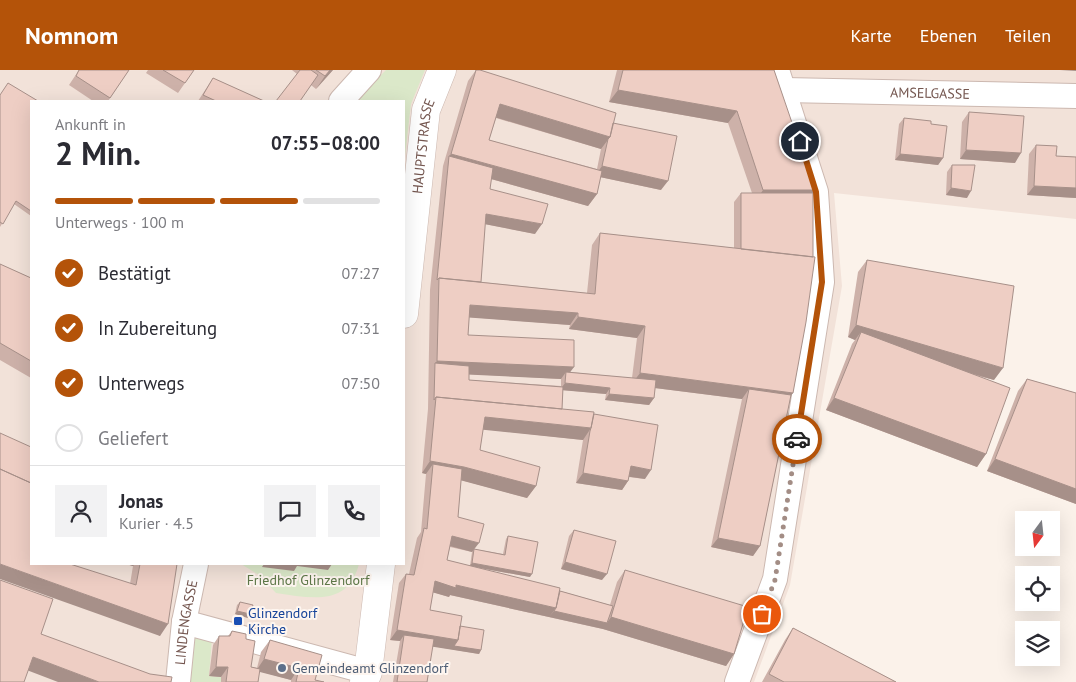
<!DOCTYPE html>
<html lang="de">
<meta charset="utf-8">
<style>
:root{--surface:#fff;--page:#f2f2f3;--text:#2b2b33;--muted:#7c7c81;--line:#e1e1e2;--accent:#b45309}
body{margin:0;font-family:"PT Sans",sans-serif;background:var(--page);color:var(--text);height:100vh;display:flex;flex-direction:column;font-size:19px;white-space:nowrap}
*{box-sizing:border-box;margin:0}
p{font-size:16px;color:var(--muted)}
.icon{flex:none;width:28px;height:28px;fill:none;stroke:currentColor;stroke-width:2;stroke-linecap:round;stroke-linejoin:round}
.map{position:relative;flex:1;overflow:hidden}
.details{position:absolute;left:30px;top:30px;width:375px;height:465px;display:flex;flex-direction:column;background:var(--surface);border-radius:0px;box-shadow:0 5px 20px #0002}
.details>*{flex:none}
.needle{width:32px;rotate:195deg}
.tools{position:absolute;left:1015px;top:441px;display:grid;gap:10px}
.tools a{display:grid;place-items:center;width:45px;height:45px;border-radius:0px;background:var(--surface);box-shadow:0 5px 20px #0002;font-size:25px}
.pin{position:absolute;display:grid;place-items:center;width:42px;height:42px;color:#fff;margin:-21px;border:2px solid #fff;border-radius:50%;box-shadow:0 1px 5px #0007}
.courier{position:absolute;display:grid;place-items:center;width:50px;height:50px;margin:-25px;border:4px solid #b45309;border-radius:50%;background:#fff;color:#222;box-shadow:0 1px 6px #0007}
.head em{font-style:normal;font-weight:600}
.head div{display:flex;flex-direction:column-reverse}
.head{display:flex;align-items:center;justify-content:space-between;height:85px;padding:0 25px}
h1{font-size:32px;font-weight:600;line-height:38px}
.bar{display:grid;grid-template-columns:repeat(4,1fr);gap:8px 5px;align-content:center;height:60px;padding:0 25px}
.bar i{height:6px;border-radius:4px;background:var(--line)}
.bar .current{background:var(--accent)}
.bar p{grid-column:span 4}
.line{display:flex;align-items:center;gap:12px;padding:0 25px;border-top:1px solid var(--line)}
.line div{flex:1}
.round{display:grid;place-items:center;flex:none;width:52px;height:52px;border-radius:0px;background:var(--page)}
ol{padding:0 25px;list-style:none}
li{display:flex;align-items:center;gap:15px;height:55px}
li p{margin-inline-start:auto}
li .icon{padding:5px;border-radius:50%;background:var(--accent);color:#fff;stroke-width:4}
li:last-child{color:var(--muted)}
li i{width:28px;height:28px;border:2px solid var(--line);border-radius:50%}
header{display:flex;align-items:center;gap:30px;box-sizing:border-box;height:70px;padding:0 25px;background:var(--accent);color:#fff}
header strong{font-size:24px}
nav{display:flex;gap:28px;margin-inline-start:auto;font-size:18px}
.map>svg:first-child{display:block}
</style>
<header>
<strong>Nomnom</strong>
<nav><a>Karte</a><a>Ebenen</a><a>Teilen</a></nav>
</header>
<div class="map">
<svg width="1076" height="612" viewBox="0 0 1076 612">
<rect width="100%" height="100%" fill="#fbf2ea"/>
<!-- residential -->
<path fill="#f2e2d9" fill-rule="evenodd" d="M0 0H1076V149L834 123 842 216 790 515 754 612H0ZM31 31H404V494H31Z"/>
<!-- green -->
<path fill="#dbe8c9" d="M386 0H425L411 34 404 94V31H355Z
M241 494H359C348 537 311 528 276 523L259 505Z
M191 561 212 568 209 606 221 607V612H187Z"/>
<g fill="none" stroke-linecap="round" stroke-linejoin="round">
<defs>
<g id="minor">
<path id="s1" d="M784 20 1076 26"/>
<path d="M341 31 369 0"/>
<path d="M184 552 368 602"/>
<path id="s2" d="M178 612 184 552 196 494"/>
<path d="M737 612 775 509 822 212 816 122 777 0"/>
</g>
<g id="tertiary">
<path id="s3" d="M404 244 426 40 442 0"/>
<path d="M364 612 368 602 381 494"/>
</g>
</defs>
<!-- minor casing -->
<use href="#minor" stroke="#ccb8b0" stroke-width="26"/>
<!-- tertiary casing -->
<use href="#tertiary" stroke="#ccb8b0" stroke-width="29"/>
<!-- minor -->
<use href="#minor" stroke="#fff" stroke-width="24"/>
<!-- tertiary -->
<use href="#tertiary" stroke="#fff" stroke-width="28"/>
</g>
<!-- wall -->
<path fill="#cdb1a9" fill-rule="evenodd" d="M79 0H129L108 31H93L69 15Z
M148 0H194L178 23 146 3Z
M292 0H333L316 19Z
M476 0H480L613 53 661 120 600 107 597 124 588 136 491 109 490 119 535 164 485 154 481 212 587 223 592 175 600 163 734 178V132L741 123H752L728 53 609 32 617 0H774L813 123 793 323 791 325 760 476 753 486 711 477 742 329 655 318 654 328 649 335 605 330 606 324 563 320 562 339 594 344 645 409 629 407 628 411 622 420 576 413 583 370 483 359 480 380 536 416 527 428 461 410 458 447 474 479 503 484 506 469 508 466 530 507 479 498 610 535 617 512 625 500 734 584 726 596 603 559 450 525 449 527 433 522 430 540 460 556 481 580 479 584 432 576 427 612H393L400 571 390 570 399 513 406 504H409L417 468 421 462 426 404 422 403 428 339 430 220 443 96 468 11ZM496 48 601 79 597 99 489 70ZM469 247 570 255 569 259 637 268 632 308 570 302 468 265ZM469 304 561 309V316L469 310ZM450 477 472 482 470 496 447 490Z
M213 8 264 31H198Z
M0 24 31 31V146L14 134 0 157Z
M969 42 1015 93 960 89 962 52Z
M904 48 931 54 943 88 938 95 895 90 899 54Z
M1036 75 1056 86 1076 87V128L1027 125 1029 84Z
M952 95 967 128 946 125 947 102Z
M867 190 994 310 974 305 986 384 977 397 826 340 852 274 855 270 848 267 858 202Z
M0 194 31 208V308L0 290Z
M1027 309 1076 323V434L987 401 1018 321Z
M574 460 602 510 561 499 569 466Z
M31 494 130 514 133 496 126 494H177L160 566Z
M240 532 248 548 235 544 237 535Z
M793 558 896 612H762L785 570Z
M232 561 246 569 251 597 257 598 261 582 270 570 315 610 324 612H291V610L259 601 258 612H221V607L209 606 213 575 219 566H228Z"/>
<!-- shaded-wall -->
<path fill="#a79089" d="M330 0H333L316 19 325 6Z
M1060 0H1076V1Z
M618 20 737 41 728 53 609 32Z
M500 34 610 67 601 79 491 46Z
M966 80 1021 83 1015 93 960 89Z
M451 84 597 124 588 136 448 97 449 86Z
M900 84 943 88 938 95 895 90Z
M602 96 668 111 661 120 595 106Z
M1034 116 1076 118V128L1027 125Z
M951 118 971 121 967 128 946 125Z
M763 120H815L806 132H755Z
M486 144 542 154 535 164 479 153Z
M470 235 578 243 570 255 462 247Z
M578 247 645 256 637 268 569 259Z
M856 255 1003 298 994 310 857 270 861 262 855 270 848 267Z
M437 291 574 297 565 309 566 302 561 309 435 303V293Z
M640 303 793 323 784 335 749 319 742 329 631 315Z
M565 313 610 318 606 324 560 320Z
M609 324 654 328 649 335 605 330Z
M834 328 986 384 977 397 826 340Z
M485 347 591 358 583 370 476 359Z
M995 389 1076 419V434L987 401Z
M430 391 464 397 536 416 527 428 456 409 433 394 426 404 422 403Z
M631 396 651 400 645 409 624 406Z
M583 403 628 411 622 420 576 413Z
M452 466 479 473 472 482 446 475Z
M718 468 760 476 753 486 711 477Z
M565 492 607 504 602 510 561 499Z
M472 493 532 504 530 507 469 496Z
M0 494 168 554 160 566 0 509Z
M126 494H135L133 496Z
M264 494H332L328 500 297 496 294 501 262 497Z
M435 511 456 515 556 538 549 547 450 525 449 527 428 521Z
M237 541 250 544 248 548 235 544Z
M554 541 607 553 611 547 734 584 726 596 603 559 549 547Z
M397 560 458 570 481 580 479 584 403 572 404 565 400 571 390 570Z
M33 587 99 612H58L24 599Z
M264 589 299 598 291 610 256 601Z
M216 597H228L221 607 209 606Z"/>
<!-- building -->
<path fill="#eecec4" stroke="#a79089" d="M79 0H129L110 28 76 6Z
M163 0H194L185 13Z
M300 0H311L318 5 300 31H276Z
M316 0H330L325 6Z
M476 0H480L616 43 610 67 500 34 489 70 602 101 597 124 451 84Z
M623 0H774L815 120H763L737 41 618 20Z
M213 8 264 31H216L203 25Z
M8 13 38 31H31V141L16 131 3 154 0 152V25Z
M969 42 1024 46 1021 83 966 80Z
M904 48 931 51V54L947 56 943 88 900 84Z
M613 53 677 66 668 111 602 96 608 69 610 67Z
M1036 75 1057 76 1056 86 1076 87V118L1034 116Z
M449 86 493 98 490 119 548 134 542 154 486 144 481 212 439 208 437 210Z
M952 95H975L971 121 951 118Z
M741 123H813V187L741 179Z
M600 163 815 187 806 252 793 323 640 303 645 256 578 247V243L470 235 468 265 574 270V297L437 291 439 208 595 224Z
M867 190 1014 216 1003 298 856 255Z
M0 194 31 208V291L0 273Z
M861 262 1010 318 986 384 834 328Z
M435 293 469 296V310L563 317 562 339 436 327 434 330Z
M566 302 656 310 654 328 609 324 610 318 565 313Z
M1027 309 1076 323V419L995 389Z
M749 319 791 325 760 476 718 468Z
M436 327 594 342 591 358 485 347 480 380 540 397 536 416 464 397 430 391Z
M594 344 658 355 651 400 631 396 628 411 583 403 590 361 591 358Z
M0 363 31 377V413L0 399Z
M433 394 462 399 458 447 484 454 479 473 452 466 447 490 560 518 556 538 456 515V518L435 511 430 540 462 546 458 570 397 560 406 504 414 505 424 458 427 459Z
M0 399 31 413V494H70L136 515 140 494H177L168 554 0 494Z
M574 460 616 471 607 504 565 492Z
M508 466 538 472 532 504 472 493 474 479 505 485Z
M625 500 748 537 734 584 611 547Z
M0 510 53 529 41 564 150 604 172 607 171 612H99L33 587 24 612H0Z
M560 521 613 536 607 553 554 541 556 538Z
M240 532 253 535 250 544 237 541Z
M460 556 484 560 481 580 454 576 458 570Z
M793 558 896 612H784L769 604Z
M232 561 246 564V569L255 571 251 597 260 599 258 612H226L228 597H216L219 566H230Z
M404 565 434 569 427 612H397Z
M270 570 322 585 315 610 324 612H296L299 598 264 589Z"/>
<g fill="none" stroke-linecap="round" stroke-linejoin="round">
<!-- done -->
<path stroke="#a38d85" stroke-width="5" stroke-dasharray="0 9" d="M762 544 775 510 797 369"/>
<!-- route -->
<path stroke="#b45309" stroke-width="6" d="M797 369 822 212 816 122 800 71"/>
</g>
<!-- markers -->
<rect fill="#1a4fb4" stroke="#fef6f0" stroke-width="2" x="233" y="546" width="10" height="10" rx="2.5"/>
<circle fill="#5c6f8a" stroke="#fef6f0" stroke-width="2" cx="282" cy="598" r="5"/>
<g text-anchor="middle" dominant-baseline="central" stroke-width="4" stroke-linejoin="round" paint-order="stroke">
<!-- street labels -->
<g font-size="14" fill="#74564f" stroke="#fef6f0">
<text stroke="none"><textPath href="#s1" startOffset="146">AMSELGASSE</textPath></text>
<text stroke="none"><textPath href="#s3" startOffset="169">HAUPTSTRASSE</textPath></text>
<text stroke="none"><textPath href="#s2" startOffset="60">LINDENGASSE</textPath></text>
</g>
<!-- park labels -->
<g font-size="14" fill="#5e7848" stroke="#fef6f0">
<text x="308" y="510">Friedhof Glinzendorf</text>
</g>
<!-- transit labels -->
<g font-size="14" fill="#164399" stroke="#fef6f0" text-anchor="start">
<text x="248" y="543">Glinzendorf<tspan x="248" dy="16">Kirche</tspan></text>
</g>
<!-- service labels -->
<g font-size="14" fill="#4e5e75" stroke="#fef6f0" text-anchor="start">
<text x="292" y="598">Gemeindeamt Glinzendorf</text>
</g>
</g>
</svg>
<div class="tools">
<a><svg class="needle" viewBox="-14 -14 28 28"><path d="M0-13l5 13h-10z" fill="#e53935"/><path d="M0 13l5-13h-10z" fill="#7c7c81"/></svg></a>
<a><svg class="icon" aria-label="locate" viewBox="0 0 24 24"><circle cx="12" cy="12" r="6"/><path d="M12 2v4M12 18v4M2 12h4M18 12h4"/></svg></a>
<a><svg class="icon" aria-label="layers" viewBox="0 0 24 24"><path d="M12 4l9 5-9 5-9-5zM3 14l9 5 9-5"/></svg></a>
</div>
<div class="pin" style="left:762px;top:544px;background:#ea580c"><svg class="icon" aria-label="bag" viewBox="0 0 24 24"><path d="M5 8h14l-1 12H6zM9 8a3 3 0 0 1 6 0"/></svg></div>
<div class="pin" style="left:800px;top:71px;background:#1f2937"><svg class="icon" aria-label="home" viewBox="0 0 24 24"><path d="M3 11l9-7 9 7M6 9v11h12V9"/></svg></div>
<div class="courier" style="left:797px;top:369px"><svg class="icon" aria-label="car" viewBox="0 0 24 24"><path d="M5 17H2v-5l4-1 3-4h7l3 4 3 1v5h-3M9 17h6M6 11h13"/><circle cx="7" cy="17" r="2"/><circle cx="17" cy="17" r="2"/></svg></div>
<section class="details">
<div class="head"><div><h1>2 Min.</h1><p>Ankunft in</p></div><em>07:55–08:00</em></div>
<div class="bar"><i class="current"></i><i class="current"></i><i class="current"></i><i></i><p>Unterwegs · 100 m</p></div>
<ol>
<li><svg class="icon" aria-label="check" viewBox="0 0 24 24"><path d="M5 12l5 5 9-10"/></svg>Bestätigt<p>07:27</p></li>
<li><svg class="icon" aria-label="check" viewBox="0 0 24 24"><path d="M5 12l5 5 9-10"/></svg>In Zubereitung<p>07:31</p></li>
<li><svg class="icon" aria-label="check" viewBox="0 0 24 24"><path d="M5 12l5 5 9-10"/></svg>Unterwegs<p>07:50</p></li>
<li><i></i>Geliefert</li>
</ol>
<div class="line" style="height:90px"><a class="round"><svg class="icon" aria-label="person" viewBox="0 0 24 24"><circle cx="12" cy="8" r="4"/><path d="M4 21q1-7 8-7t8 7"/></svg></a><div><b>Jonas</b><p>Kurier · 4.5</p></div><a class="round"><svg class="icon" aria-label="chat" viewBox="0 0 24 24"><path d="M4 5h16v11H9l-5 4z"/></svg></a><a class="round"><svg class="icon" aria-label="phone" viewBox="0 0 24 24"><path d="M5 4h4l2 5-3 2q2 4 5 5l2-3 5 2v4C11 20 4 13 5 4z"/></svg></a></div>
</section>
</div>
